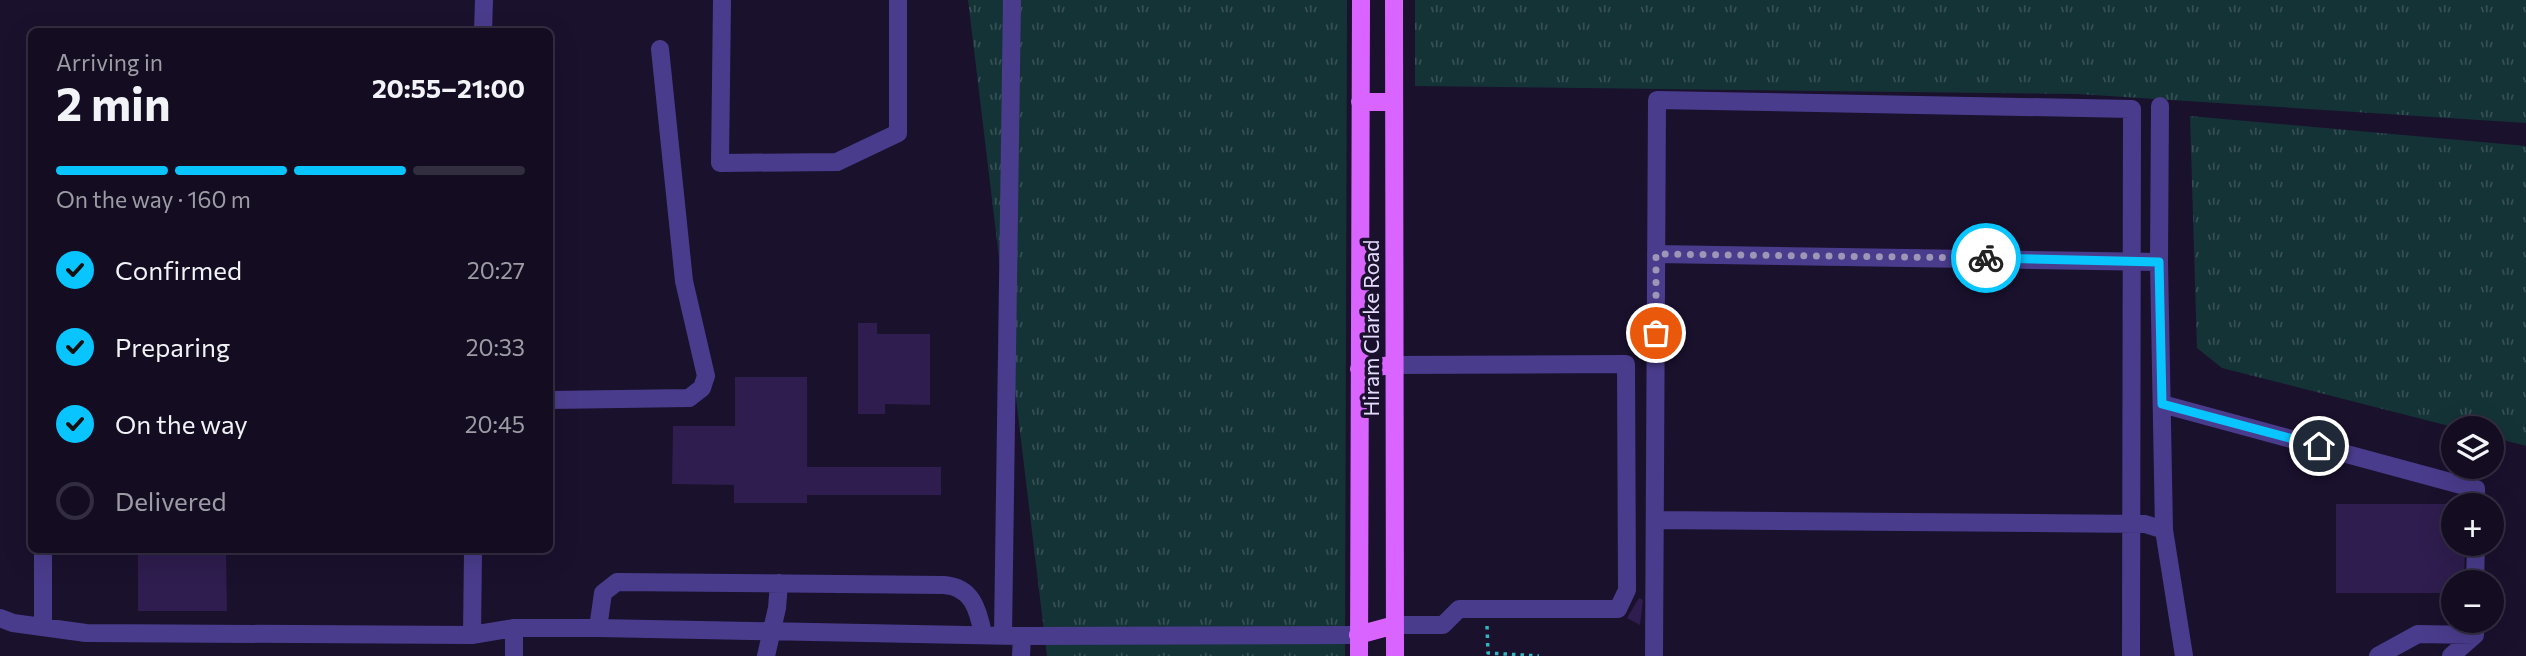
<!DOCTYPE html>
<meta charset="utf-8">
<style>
:root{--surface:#140d22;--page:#1d162a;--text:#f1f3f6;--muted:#9d9ca5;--line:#332d40;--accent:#09c5ff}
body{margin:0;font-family:Commissioner,sans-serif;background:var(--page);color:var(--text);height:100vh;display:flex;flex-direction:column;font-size:26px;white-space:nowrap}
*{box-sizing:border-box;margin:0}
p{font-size:23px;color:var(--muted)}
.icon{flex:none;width:38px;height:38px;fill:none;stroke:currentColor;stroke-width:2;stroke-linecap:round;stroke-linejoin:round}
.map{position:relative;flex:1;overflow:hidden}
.side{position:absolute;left:28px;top:28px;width:525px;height:525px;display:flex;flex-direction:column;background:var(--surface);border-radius:10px;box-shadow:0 7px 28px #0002,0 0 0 2px var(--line)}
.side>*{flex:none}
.buttons{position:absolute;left:2441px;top:416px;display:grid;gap:14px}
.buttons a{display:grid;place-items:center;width:63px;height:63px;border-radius:50%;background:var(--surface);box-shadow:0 7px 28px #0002,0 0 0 2px var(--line);font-size:35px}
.pin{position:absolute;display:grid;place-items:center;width:60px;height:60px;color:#fff;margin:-30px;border:4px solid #fff;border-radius:50%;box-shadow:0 2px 7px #0007}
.courier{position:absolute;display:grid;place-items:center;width:70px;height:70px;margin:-35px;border:5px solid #09c5ff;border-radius:50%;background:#fff;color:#222;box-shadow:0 2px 9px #0007}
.overview em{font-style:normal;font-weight:700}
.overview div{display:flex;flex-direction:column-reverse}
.overview{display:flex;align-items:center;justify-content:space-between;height:119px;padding:0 28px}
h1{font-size:46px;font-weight:700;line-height:52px}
.bar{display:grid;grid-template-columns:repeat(4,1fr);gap:10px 7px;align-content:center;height:84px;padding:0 28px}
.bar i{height:9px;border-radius:5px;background:var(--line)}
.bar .selected{background:var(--accent)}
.bar p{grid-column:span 4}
ol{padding:0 28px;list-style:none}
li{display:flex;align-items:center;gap:21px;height:77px}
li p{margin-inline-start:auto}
li .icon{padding:7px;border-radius:50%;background:var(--accent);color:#111;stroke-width:4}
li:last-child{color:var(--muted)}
li i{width:38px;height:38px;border:4px solid var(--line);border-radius:50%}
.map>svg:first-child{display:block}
</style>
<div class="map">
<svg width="2526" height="656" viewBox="0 0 2526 656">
<defs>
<pattern id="grass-tufts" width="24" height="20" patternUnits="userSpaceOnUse" patternTransform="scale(1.75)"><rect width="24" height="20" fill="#143337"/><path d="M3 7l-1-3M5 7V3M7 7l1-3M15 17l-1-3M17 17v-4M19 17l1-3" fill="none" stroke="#365055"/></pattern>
</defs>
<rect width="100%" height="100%" fill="#1a112d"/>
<!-- grass -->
<path fill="url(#grass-tufts)" d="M968 0H1347L1345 656H1047Z
M1415 0H2526V123L2078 94 1415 86Z
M2190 116 2526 146V446L2492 437V429H2461L2222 368 2197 348Z"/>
<!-- building -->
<path fill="#2e1d4e" d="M858 323H877V334H930V405L885 404V414H858Z
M735 377H807V467H941V495H807V503H734V485L672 484 673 426H735Z
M2336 504H2454V544H2465L2464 583H2454V593H2336Z
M138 555H226L227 611H138Z
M1639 598 1643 600 1640 625 1627 618Z"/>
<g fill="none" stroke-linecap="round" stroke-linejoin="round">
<!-- path -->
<path stroke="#30b6c0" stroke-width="3.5" stroke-dasharray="3.5 5" stroke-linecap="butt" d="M1487 626 1488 653 1539 656"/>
<!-- minor -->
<path stroke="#4a3c8c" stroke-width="18" d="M722 0 720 163 837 162 898 133V0
M483 32 484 0
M2160 106 2159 262 2164 530 2184 656
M1656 254 2159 262
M1392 365 1626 364 1627 590 1618 609H1459L1443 625H1395
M550 400 689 398 702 388 706 376 684 281 660 49
M2162 404 2476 489V506
M1655 520 2145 524 2164 530
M43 550V625
M2475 583 2476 544
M0 618 13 623 86 633 472 635 514 628H598L1022 636 1358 635
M598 628 603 593 617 582 944 585C972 587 978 609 983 634
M472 635 473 550
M1003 635 1012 0
M514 656V628
M766 656 777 608 779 583
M1021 656 1022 636
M1654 656 1657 100 2132 109 2131 656
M2378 656 2418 634 2475 635V621
M2451 656 2475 635"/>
<!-- major -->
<path stroke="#da64ff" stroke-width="18" d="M1394 0 1395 656
M1360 102H1394
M1359 369 1392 365
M1358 635 1395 625
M1359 656 1361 0"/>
</g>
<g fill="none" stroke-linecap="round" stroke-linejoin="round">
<!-- done -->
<path stroke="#9e96b6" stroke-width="7" stroke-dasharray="0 12.6" d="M1656 333V254L1986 258"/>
<!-- route -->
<path stroke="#09c5ff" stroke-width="9" d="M1986 258 2159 262 2162 404 2319 446"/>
</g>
<g text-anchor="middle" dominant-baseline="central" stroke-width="7" stroke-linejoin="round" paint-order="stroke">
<!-- street labels -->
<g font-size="21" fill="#e5ddff" stroke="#1a112d">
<text transform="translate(1370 328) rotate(-90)">Hiram Clarke Road</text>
</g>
</g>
</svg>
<div class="buttons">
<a><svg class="icon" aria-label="layers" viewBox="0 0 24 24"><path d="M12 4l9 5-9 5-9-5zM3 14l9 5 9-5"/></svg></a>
<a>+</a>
<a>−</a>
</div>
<div class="pin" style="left:1656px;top:333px;background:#ea580c"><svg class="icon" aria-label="bag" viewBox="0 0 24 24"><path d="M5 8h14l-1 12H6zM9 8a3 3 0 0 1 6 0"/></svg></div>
<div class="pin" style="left:2319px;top:446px;background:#1f2937"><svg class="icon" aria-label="home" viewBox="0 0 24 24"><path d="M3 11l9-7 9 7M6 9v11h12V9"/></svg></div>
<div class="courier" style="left:1986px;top:258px"><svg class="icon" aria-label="bike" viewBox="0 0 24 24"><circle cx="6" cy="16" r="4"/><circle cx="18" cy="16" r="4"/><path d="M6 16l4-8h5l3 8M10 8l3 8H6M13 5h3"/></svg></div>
<section class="side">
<div class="overview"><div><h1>2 min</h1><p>Arriving in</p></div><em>20:55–21:00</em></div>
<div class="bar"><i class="selected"></i><i class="selected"></i><i class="selected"></i><i></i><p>On the way · 160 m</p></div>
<ol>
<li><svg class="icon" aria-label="check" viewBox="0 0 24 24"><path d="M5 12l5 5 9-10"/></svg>Confirmed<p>20:27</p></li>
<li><svg class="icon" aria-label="check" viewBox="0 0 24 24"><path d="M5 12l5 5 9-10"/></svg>Preparing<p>20:33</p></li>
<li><svg class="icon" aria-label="check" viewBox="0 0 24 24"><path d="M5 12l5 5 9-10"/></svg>On the way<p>20:45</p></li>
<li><i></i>Delivered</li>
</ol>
</section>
</div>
